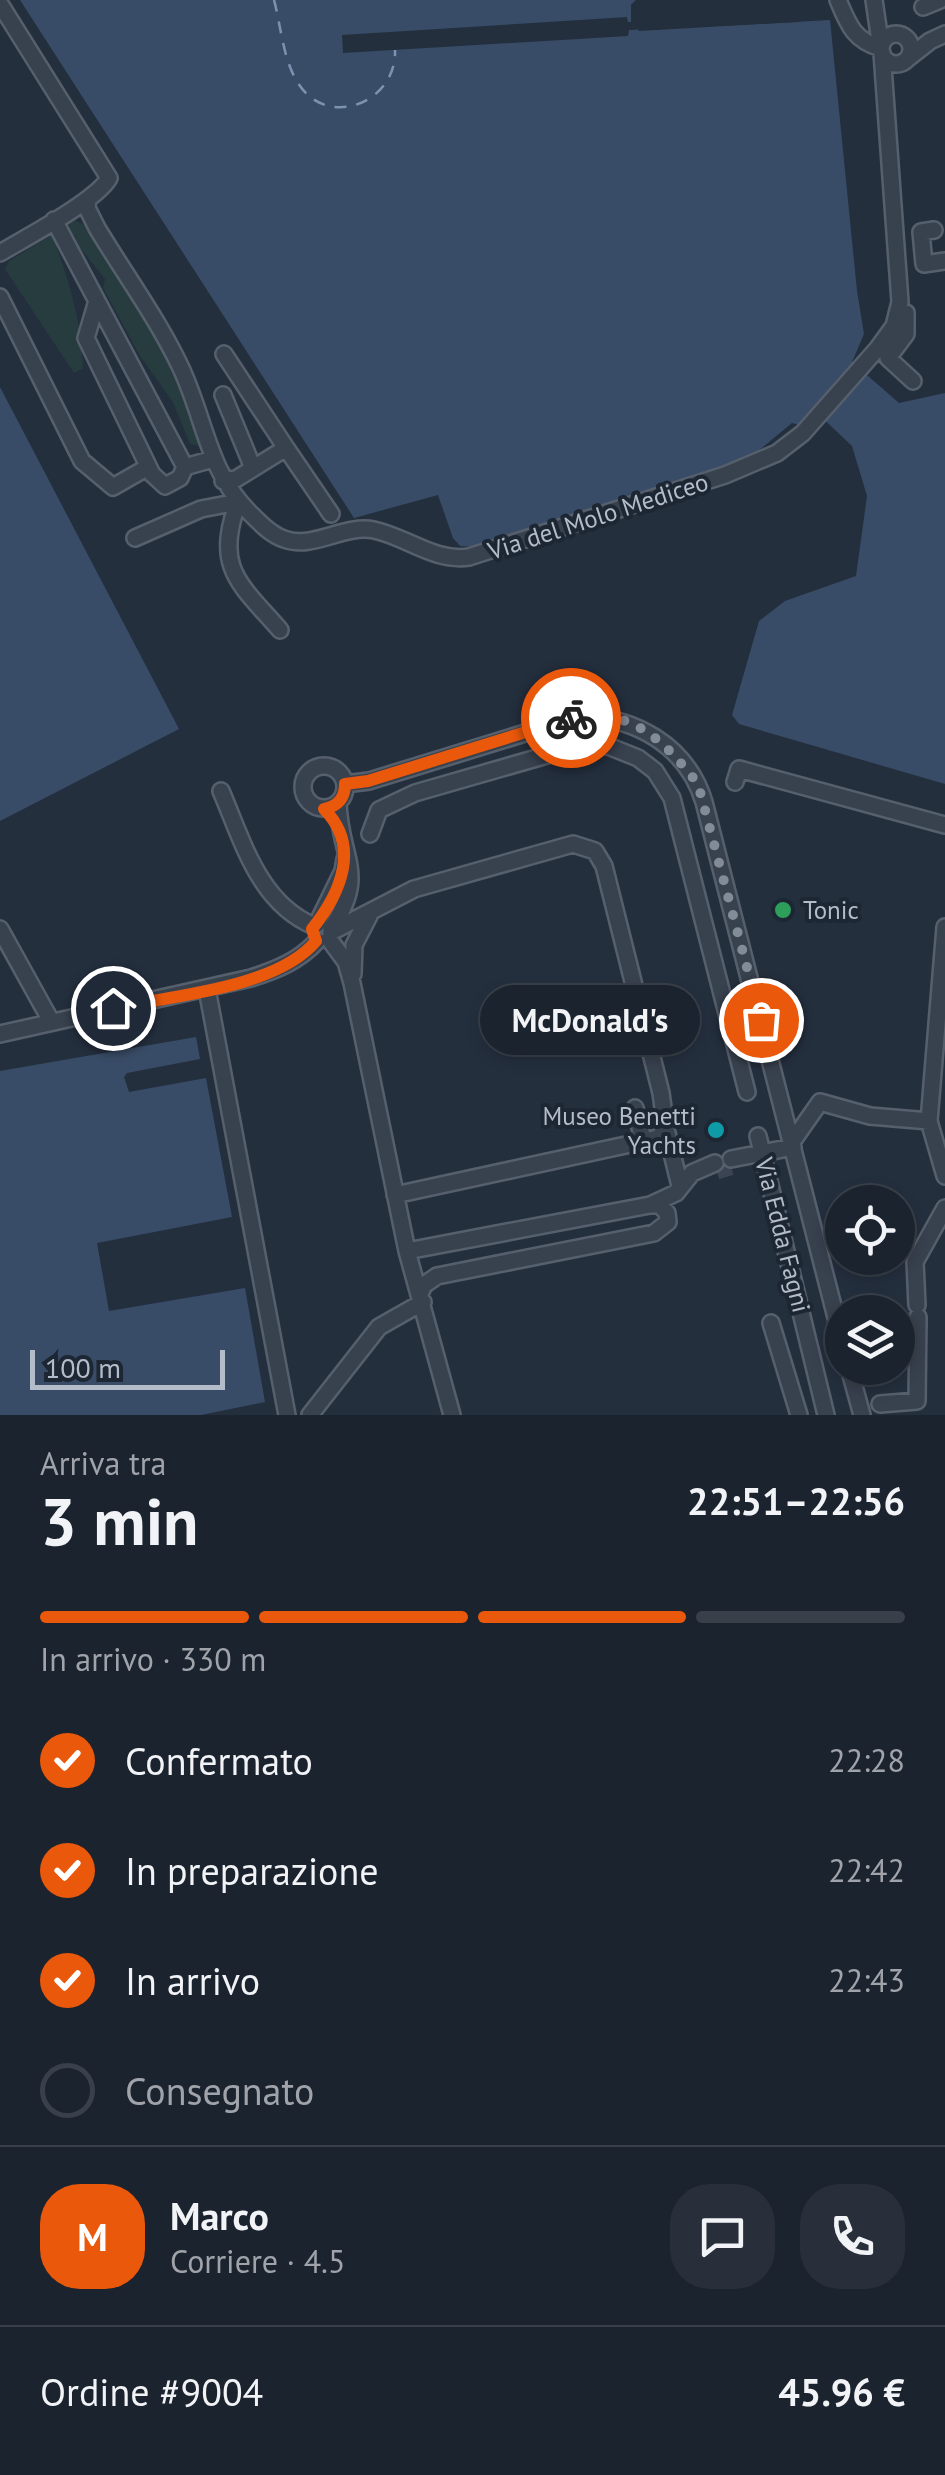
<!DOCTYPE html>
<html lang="it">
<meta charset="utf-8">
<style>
:root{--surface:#1b232e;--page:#282f3a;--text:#f1f3f6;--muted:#a0a4aa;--line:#39404a;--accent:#ea580c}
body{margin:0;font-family:"PT Sans",sans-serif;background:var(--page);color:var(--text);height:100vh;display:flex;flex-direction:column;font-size:38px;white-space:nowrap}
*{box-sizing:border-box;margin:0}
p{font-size:32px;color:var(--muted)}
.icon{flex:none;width:55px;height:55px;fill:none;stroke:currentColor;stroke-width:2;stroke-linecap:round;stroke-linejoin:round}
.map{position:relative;height:1415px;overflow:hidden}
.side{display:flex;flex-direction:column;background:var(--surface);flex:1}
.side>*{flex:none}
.buttons{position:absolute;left:825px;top:1185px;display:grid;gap:20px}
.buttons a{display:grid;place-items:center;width:90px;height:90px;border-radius:50%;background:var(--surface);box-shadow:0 5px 15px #0003,0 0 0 2px var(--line);font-size:50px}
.scale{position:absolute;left:30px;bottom:25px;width:195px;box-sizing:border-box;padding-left:10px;border:5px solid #b4bcc9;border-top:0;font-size:28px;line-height:35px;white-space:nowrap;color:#b4bcc9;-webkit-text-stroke:8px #1d2633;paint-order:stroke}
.pin{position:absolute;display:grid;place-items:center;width:85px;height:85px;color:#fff;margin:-42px;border:5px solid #fff;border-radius:50%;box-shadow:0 2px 10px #0007}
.courier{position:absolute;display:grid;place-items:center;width:100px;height:100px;margin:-50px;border:8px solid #ea580c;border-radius:50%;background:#fff;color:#222;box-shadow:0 2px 12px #0007}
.bubble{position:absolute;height:70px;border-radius:35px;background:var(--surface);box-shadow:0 5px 15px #0003,0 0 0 2px var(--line);font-size:32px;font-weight:800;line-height:70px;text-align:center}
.summary em{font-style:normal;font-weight:800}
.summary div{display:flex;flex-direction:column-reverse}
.summary{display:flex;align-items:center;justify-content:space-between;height:170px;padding:0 40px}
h1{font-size:65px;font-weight:800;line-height:75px}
.bar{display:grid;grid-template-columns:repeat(4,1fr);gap:15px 10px;align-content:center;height:120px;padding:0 40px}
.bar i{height:12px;border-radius:8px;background:var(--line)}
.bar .on{background:var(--accent)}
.bar p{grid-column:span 4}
.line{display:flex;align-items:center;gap:25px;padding:0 40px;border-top:2px solid var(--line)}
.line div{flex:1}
.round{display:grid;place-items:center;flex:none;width:105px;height:105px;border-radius:40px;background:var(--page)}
ol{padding:0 40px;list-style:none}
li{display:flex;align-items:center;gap:30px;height:110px}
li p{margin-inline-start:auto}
li .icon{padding:10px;border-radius:50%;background:var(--accent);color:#fff;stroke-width:4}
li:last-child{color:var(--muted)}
li i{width:55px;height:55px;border:5px solid var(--line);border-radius:50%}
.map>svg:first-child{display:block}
</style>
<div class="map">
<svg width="945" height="1415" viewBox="0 0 945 1415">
<rect width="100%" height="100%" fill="#242f3e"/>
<!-- green -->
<path fill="#263c3f" d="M74 220 85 225 176 373 199 446 190 444 173 402 140 356 103 288 105 279 78 245 75 236 66 232 70 226 67 223Z
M52 235C69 280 81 319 83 368L74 373 5 269 9 261Z"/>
<!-- water -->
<path fill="#394c67" d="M20 0H636L631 5 639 31 830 20 857 291 864 334 852 362 899 403 945 393V784L739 724 732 715 759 621 785 601 856 576 867 496 852 446 814 410 799 425 792 423 757 452 714 469 474 547 460 546 453 538 438 495 354 518Z
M0 387 179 729 0 821Z
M196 1037 200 1059 127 1073 124 1077 129 1092 206 1078 232 1217 97 1243 109 1311 245 1288 265 1402 201 1415H0V1071Z"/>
<!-- pier -->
<path fill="#242f3e" d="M636 0H641L636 7 637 24 640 26 798 17 799 22 629 30 628 36 343 53 342 35 627 17 628 22H631V5Z"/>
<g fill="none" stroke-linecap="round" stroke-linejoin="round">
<!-- ferry -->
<path stroke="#7c92b1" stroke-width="2.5" stroke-dasharray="12 10" stroke-linecap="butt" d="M274 0C281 26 283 60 298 83 327 130 397 103 395 50"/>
<!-- minor-tunnel -->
<path stroke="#3a4453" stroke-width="15" stroke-dasharray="15 8" stroke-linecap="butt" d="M717 1172 733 1167"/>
<defs>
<path id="minor" d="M838 0C848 24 854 41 881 48
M874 0 881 48
M0 4 109 178C96 201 25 238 0 253
M923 7 940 0
M881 49a15 15 0 1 1 30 0a15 15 0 1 1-30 0Z
M907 59 930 41 945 34
M88 199 87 208 97 228C124 273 157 318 180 366 206 420 207 473 253 516 262 525 272 535 284 539 313 550 344 524 374 530 407 537 434 562 469 557L725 475 777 453 803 433 878 348 894 326 900 302 882 53
M54 220 185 467 213 459
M934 230 921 232 924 264 945 261
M0 297 82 461 113 487 148 467
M97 301 86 338 152 474 165 486 180 478 185 467
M900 310 906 313V334L888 358 913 381
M224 354 286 448
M223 395 253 468
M223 481 236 479 286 448 331 514
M135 538 201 509 238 502C214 568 239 583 280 630
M303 787a21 21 0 1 1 42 0a21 21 0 1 1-42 0Z
M735 782 739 769 945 825
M345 784 369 781 577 717C634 715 687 746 704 802L842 1341
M221 791C243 842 259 903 314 926
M370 834 379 810 415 793 582 745 608 746 638 758 655 771 672 798 747 1092
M317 924 343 871 345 859
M0 929 51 1021
M331 929C368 873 340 860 338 803
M331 932 414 889 573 844 595 851 604 866 661 1093 666 1129 658 1138 395 1195
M329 939 346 962 352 983 407 1251 452 1415
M353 974 354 945 369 916
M207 989 287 1415
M0 1034 251 978C276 970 299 961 317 941
M635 1108 644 1143
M929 1121 945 927
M666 1129 680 1186
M758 1136 826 1415
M792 1142 820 1102 870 1116 929 1121 945 1176
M731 1159 793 1147
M407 1251 650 1205 676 1193 692 1173 715 1163
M420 1294 424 1285 437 1276 654 1233 668 1222 667 1213 660 1205H650
M917 1305 915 1262 945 1208
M771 1323 799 1415
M849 1368 862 1415
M880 1404 917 1401 918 1317
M310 1415 379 1327 423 1302"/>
</defs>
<!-- minor casing -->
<use href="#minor" stroke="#565f6c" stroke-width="20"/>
<!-- minor -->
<use href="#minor" stroke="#38414e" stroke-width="15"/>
</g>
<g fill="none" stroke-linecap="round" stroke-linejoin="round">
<!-- done -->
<path stroke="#828b98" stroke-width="10" stroke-dasharray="0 18" d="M571 718C631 706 664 741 698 784L761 1020"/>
<!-- route -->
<path stroke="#ea580c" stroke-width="12" d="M113 1008C172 996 277 988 316 941L312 929C341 893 361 846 324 809 338 806 345 798 345 784L368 781 571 718"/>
</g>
<!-- markers -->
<circle fill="#2e9e5b" stroke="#1d2633" stroke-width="4" cx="783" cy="910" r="10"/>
<circle fill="#0f9aa8" stroke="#1d2633" stroke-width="4" cx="716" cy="1130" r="10"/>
<g text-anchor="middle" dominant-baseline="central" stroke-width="8" stroke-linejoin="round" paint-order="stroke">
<!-- street labels -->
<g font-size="25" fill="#b4bcc9" stroke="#1d2633">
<text transform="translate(598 516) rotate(-18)">Via del Molo Mediceo</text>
<text transform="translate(783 1235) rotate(76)">Via Edda Fagni</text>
</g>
<!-- poi labels -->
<g font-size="25" fill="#b4bcc9" stroke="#1d2633" text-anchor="start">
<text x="803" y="910">Tonic</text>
<text x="696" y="1116" text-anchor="end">Museo Benetti<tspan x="696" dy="29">Yachts</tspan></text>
</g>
</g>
</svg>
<div class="buttons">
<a><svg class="icon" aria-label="locate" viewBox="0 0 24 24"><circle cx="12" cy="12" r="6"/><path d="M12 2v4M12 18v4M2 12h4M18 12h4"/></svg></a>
<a><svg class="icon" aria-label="layers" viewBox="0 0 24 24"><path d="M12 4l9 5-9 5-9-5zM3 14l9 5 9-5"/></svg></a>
</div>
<div class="scale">100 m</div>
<div class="pin" style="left:761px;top:1020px;background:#ea580c"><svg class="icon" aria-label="bag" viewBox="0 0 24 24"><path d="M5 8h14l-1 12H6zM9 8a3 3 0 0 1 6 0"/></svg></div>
<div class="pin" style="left:113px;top:1008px;background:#1f2937"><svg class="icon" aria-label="home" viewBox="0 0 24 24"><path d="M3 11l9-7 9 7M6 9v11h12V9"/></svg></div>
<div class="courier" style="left:571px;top:718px"><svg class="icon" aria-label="bike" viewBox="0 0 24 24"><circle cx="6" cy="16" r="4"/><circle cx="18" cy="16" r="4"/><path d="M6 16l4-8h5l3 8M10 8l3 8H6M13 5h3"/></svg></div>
<div class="bubble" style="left:480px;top:985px;width:220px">McDonald's</div>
</div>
<section class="side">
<div class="summary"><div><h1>3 min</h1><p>Arriva tra</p></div><em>22:51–22:56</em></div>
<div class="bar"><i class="on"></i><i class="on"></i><i class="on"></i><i></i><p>In arrivo · 330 m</p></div>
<ol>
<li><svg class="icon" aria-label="check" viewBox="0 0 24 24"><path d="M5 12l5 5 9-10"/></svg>Confermato<p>22:28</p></li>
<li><svg class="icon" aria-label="check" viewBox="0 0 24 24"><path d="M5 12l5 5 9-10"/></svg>In preparazione<p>22:42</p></li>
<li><svg class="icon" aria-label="check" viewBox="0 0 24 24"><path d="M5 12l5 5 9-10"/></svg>In arrivo<p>22:43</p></li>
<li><i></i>Consegnato</li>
</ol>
<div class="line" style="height:180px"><b class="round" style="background:var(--accent);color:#fff">M</b><div><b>Marco</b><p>Corriere · 4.5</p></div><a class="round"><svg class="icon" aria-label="chat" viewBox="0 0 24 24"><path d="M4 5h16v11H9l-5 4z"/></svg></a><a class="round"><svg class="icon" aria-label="phone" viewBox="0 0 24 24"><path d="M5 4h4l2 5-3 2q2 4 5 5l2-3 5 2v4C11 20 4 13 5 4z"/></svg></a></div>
<div class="line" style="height:130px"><div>Ordine #9004</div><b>45.96 €</b></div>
</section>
